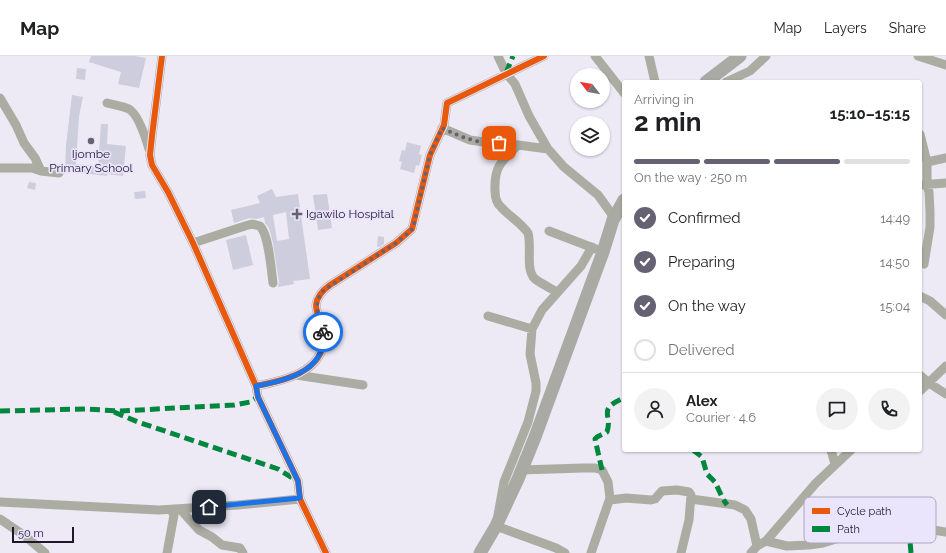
<!DOCTYPE html>
<meta charset="utf-8">
<style>
:root{--surface:#fff;--page:#f2f2f2;--text:#202124;--muted:#757577;--line:#e0e0e0;--accent:#676273}
body{margin:0;font-family:Raleway,sans-serif;background:var(--page);color:var(--text);height:100vh;display:flex;flex-direction:column;font-size:15px;white-space:nowrap}
*{box-sizing:border-box;margin:0}
p{font-size:13px;color:var(--muted)}
.icon{flex:none;width:22px;height:22px;fill:none;stroke:currentColor;stroke-width:2;stroke-linecap:round;stroke-linejoin:round}
.map{position:relative;flex:1;overflow:hidden}
.side{position:absolute;left:622px;top:24px;width:300px;height:372px;display:flex;flex-direction:column;background:var(--surface);border-radius:4px;box-shadow:0 1px 3px #0004}
.side>*{flex:none}
.needle{width:26px;rotate:301deg}
.tools{position:absolute;left:570px;top:12px;display:grid;gap:8px}
.tools a{display:grid;place-items:center;width:40px;height:40px;border-radius:50%;background:var(--surface);box-shadow:0 1px 3px #0004;font-size:20px}
.scale{position:absolute;left:12px;bottom:10px;width:62px;box-sizing:border-box;padding-left:4px;border:2px solid #1f182d;border-top:0;font-size:11px;line-height:14px;white-space:nowrap;color:#1f182d;-webkit-text-stroke:3px #eae4fc;paint-order:stroke}
.pin{position:absolute;display:grid;place-items:center;width:34px;height:34px;color:#fff;margin:-17px;border-radius:8px;box-shadow:0 2px 6px #0006}
.courier{position:absolute;display:grid;place-items:center;width:40px;height:40px;margin:-20px;border:3px solid #1a73e8;border-radius:50%;background:#fff;color:#222;box-shadow:0 1px 5px #0007}
.head em{font-style:normal;font-weight:700}
.head div{display:flex;flex-direction:column-reverse}
.head{display:flex;align-items:center;justify-content:space-between;height:68px;padding:0 12px}
h1{font-size:26px;font-weight:700;line-height:30px}
.bar{display:grid;grid-template-columns:repeat(4,1fr);gap:6px 4px;align-content:center;height:48px;padding:0 12px}
.bar i{height:5px;border-radius:3px;background:var(--line)}
.bar .active{background:var(--accent)}
.bar p{grid-column:span 4}
.line{display:flex;align-items:center;gap:10px;padding:0 12px;border-top:1px solid var(--line)}
.line div{flex:1}
.round{display:grid;place-items:center;flex:none;width:42px;height:42px;border-radius:21px;background:var(--page)}
ol{padding:0 12px;list-style:none}
li{display:flex;align-items:center;gap:12px;height:44px}
li p{margin-inline-start:auto}
li .icon{padding:4px;border-radius:50%;background:var(--accent);color:#fff;stroke-width:4}
li:last-child{color:var(--muted)}
li i{width:22px;height:22px;border:2px solid var(--line);border-radius:50%}
header{display:flex;align-items:center;gap:24px;box-sizing:border-box;height:56px;padding:0 20px;background:var(--surface);border-bottom:1px solid var(--line)}
header strong{font-size:19px}
nav{display:flex;gap:22px;margin-inline-start:auto;font-size:14px}
.map>svg:first-child{display:block}
</style>
<header>
<strong>Map</strong>
<nav><a>Map</a><a>Layers</a><a>Share</a></nav>
</header>
<div class="map">
<svg width="946" height="497" viewBox="0 0 946 497">
<rect width="100%" height="100%" fill="#edeaf6"/>
<!-- building -->
<path fill="#cdcddd" fill-rule="evenodd" d="M91 0H135L146 2 139 32 118 28 121 16 89 6Z
M77 12 86 13 85 24 76 23Z
M72 39 83 41 79 60 76 108 98 110 101 68H108L107 88 126 90 123 120 107 118V120L65 115 66 89Z
M407 86 421 90 419 98 422 99 419 110 416 109 414 117 400 113 402 106 399 105 402 94 405 95Z
M29 126 36 127 35 134 27 132Z
M272 133 276 141 298 138 310 223 293 225 294 228 278 231 279 226 273 187 269 172 265 167 264 161 256 163 250 162 234 167 231 154 260 147 257 140ZM286 156 289 183 277 185 273 159Z
M145 135 146 142 135 143 134 136Z
M327 138 332 172 318 174 313 139Z
M246 179 253 209 233 214 226 184Z
M378 180 384 181V188L379 191H377Z"/>
<g fill="none" stroke-linecap="round" stroke-linejoin="round">
<!-- minor -->
<path stroke="#abaca2" stroke-width="9" d="M162 0 152 80 150 99 152 109 168 136 193 187 256 330 258 341 298 425 300 443 326 497
M498 0 506 17 515 28 529 60 548 93 564 111 598 139 611 157 613 164
M595 0 624 37
M649 0 655 26
M918 0 946 9
M726 26 750 15 766 0
M0 42 16 69 24 87 35 102 41 115
M107 47C114 49 123 50 129 53 139 59 146 83 149 93
M442 72 470 84 490 87 518 89 548 93
M920 78 927 106V129L929 136 930 156V171L924 208
M518 89C502 105 494 110 495 134 495 140 496 147 501 151 509 160 521 167 528 177 532 190 525 214 535 223 542 228 550 232 557 236
M927 106 946 102
M0 112H32L41 115 59 117
M920 129 946 127
M549 175 596 193
M193 187 245 170 252 168 260 170C269 179 271 213 273 227
M920 240 930 245 946 259
M488 260 532 273
M296 319 363 329
M920 319 929 327 946 338
M256 330C282 325 323 317 324 282 324 271 316 259 316 249 317 240 323 234 330 229L396 187 412 173 430 99 444 69 447 47 544 0
M920 335 946 310
M831 394 835 408
M521 414 583 412H595L602 414 608 426 610 442 591 497
M691 443 735 449 745 454 751 463 757 490
M610 444 626 442 651 444 655 443 662 435 677 434 689 436 691 439 689 464 681 497
M0 446 159 454 238 449 300 443
M180 453 199 474 212 481 222 489 240 492 243 497
M0 463 25 480 45 497
M766 485 787 490 809 489 823 487 865 474 894 471 933 474 946 476
M167 497 174 459 171 454
M565 497 556 492 496 470 504 426 528 366 536 335V327L530 298 532 273 542 254 581 210 592 191
M751 497 757 490 766 485 816 427 851 394"/>
<!-- highway -->
<path stroke="#aaaaa4" stroke-width="13" d="M706 26 740 0
M480 497 496 470 518 423 535 381 603 196 613 164 624 144"/>
<!-- quiet -->
<path stroke="#00873e" stroke-width="5" stroke-dasharray="10 5" stroke-linecap="butt" d="M506 17 513 0
M0 355 86 353 119 355 234 349 250 346 258 341
M114 356 138 366 278 413 297 425
M693 394 702 401 707 418 715 426 723 443 727 449
M602 414 595 383 597 381 607 376C613 358 596 354 624 342
M911 497 910 485 915 473"/>
<defs>
<path id="cycleway" d="M162 0 152 80 150 99 152 109 168 136 193 187 256 330 258 341 298 425 300 443 326 497
M256 330C282 325 323 317 324 282 324 271 316 259 316 249 317 240 323 234 330 229L396 187 412 173 430 99 444 69 447 47 544 0"/>
</defs>
<!-- cycleway casing -->
<use href="#cycleway" stroke="#eae4fc" stroke-width="8"/>
<!-- cycleway -->
<use href="#cycleway" stroke="#e8590c" stroke-width="6"/>
</g>
<g fill="none" stroke-linecap="round" stroke-linejoin="round">
<!-- done -->
<path stroke="#676273" stroke-width="4" stroke-dasharray="0 7.2" d="M323 276C320 260 311 249 324 234L396 187 411 175 414 168 430 99 442 72C461 81 478 88 499 87"/>
<!-- route -->
<path stroke="#1a73e8" stroke-width="5" d="M209 451 300 442 298 425 258 341 256 330C286 324 327 316 323 276"/>
</g>
<!-- markers -->
<g fill="#676273" stroke="#eae4fc" stroke-width="1.5">
<circle cx="91" cy="85" r="4"/>
<path d="M295 152h4v4h4v4h-4v4h-4v-4h-4v-4h4z"/>
</g>
<g text-anchor="middle" dominant-baseline="central" stroke-width="3.5" stroke-linejoin="round" paint-order="stroke">
<!-- poi labels -->
<g font-size="12" fill="#1f182d" stroke="#eae4fc">
<text x="91" y="98">Ijombe<tspan x="91" dy="14">Primary School</tspan></text>
<text x="306" y="158" text-anchor="start">Igawilo Hospital</text>
</g>
</g>
<!-- legend -->
<rect x="804" y="441" width="132" height="46" rx="6" fill="#eae4fc" stroke="#ada7be" stroke-width="1"/>
<rect x="812" y="452" width="18" height="6" fill="#e8590c"/>
<rect x="812" y="470" width="18" height="6" fill="#00873e"/>
<g font-size="11" fill="#1f182d">
<text x="837" y="459">Cycle path</text>
<text x="837" y="477">Path</text>
</g>
</svg>
<div class="tools">
<a><svg class="needle" viewBox="-14 -14 28 28"><path d="M0-13l5 13h-10z" fill="#e53935"/><path d="M0 13l5-13h-10z" fill="#757577"/></svg></a>
<a><svg class="icon" aria-label="layers" viewBox="0 0 24 24"><path d="M12 4l9 5-9 5-9-5zM3 14l9 5 9-5"/></svg></a>
</div>
<div class="scale">50 m</div>
<div class="pin" style="left:499px;top:87px;background:#ea580c"><svg class="icon" aria-label="bag" viewBox="0 0 24 24"><path d="M5 8h14l-1 12H6zM9 8a3 3 0 0 1 6 0"/></svg></div>
<div class="pin" style="left:209px;top:451px;background:#1f2937"><svg class="icon" aria-label="home" viewBox="0 0 24 24"><path d="M3 11l9-7 9 7M6 9v11h12V9"/></svg></div>
<div class="courier" style="left:323px;top:276px"><svg class="icon" aria-label="bike" viewBox="0 0 24 24"><circle cx="6" cy="16" r="4"/><circle cx="18" cy="16" r="4"/><path d="M6 16l4-8h5l3 8M10 8l3 8H6M13 5h3"/></svg></div>
<section class="side">
<div class="head"><div><h1>2 min</h1><p>Arriving in</p></div><em>15:10–15:15</em></div>
<div class="bar"><i class="active"></i><i class="active"></i><i class="active"></i><i></i><p>On the way · 250 m</p></div>
<ol>
<li><svg class="icon" aria-label="check" viewBox="0 0 24 24"><path d="M5 12l5 5 9-10"/></svg>Confirmed<p>14:49</p></li>
<li><svg class="icon" aria-label="check" viewBox="0 0 24 24"><path d="M5 12l5 5 9-10"/></svg>Preparing<p>14:50</p></li>
<li><svg class="icon" aria-label="check" viewBox="0 0 24 24"><path d="M5 12l5 5 9-10"/></svg>On the way<p>15:04</p></li>
<li><i></i>Delivered</li>
</ol>
<div class="line" style="height:72px"><a class="round"><svg class="icon" aria-label="person" viewBox="0 0 24 24"><circle cx="12" cy="8" r="4"/><path d="M4 21q1-7 8-7t8 7"/></svg></a><div><b>Alex</b><p>Courier · 4.6</p></div><a class="round"><svg class="icon" aria-label="chat" viewBox="0 0 24 24"><path d="M4 5h16v11H9l-5 4z"/></svg></a><a class="round"><svg class="icon" aria-label="phone" viewBox="0 0 24 24"><path d="M5 4h4l2 5-3 2q2 4 5 5l2-3 5 2v4C11 20 4 13 5 4z"/></svg></a></div>
</section>
</div>
